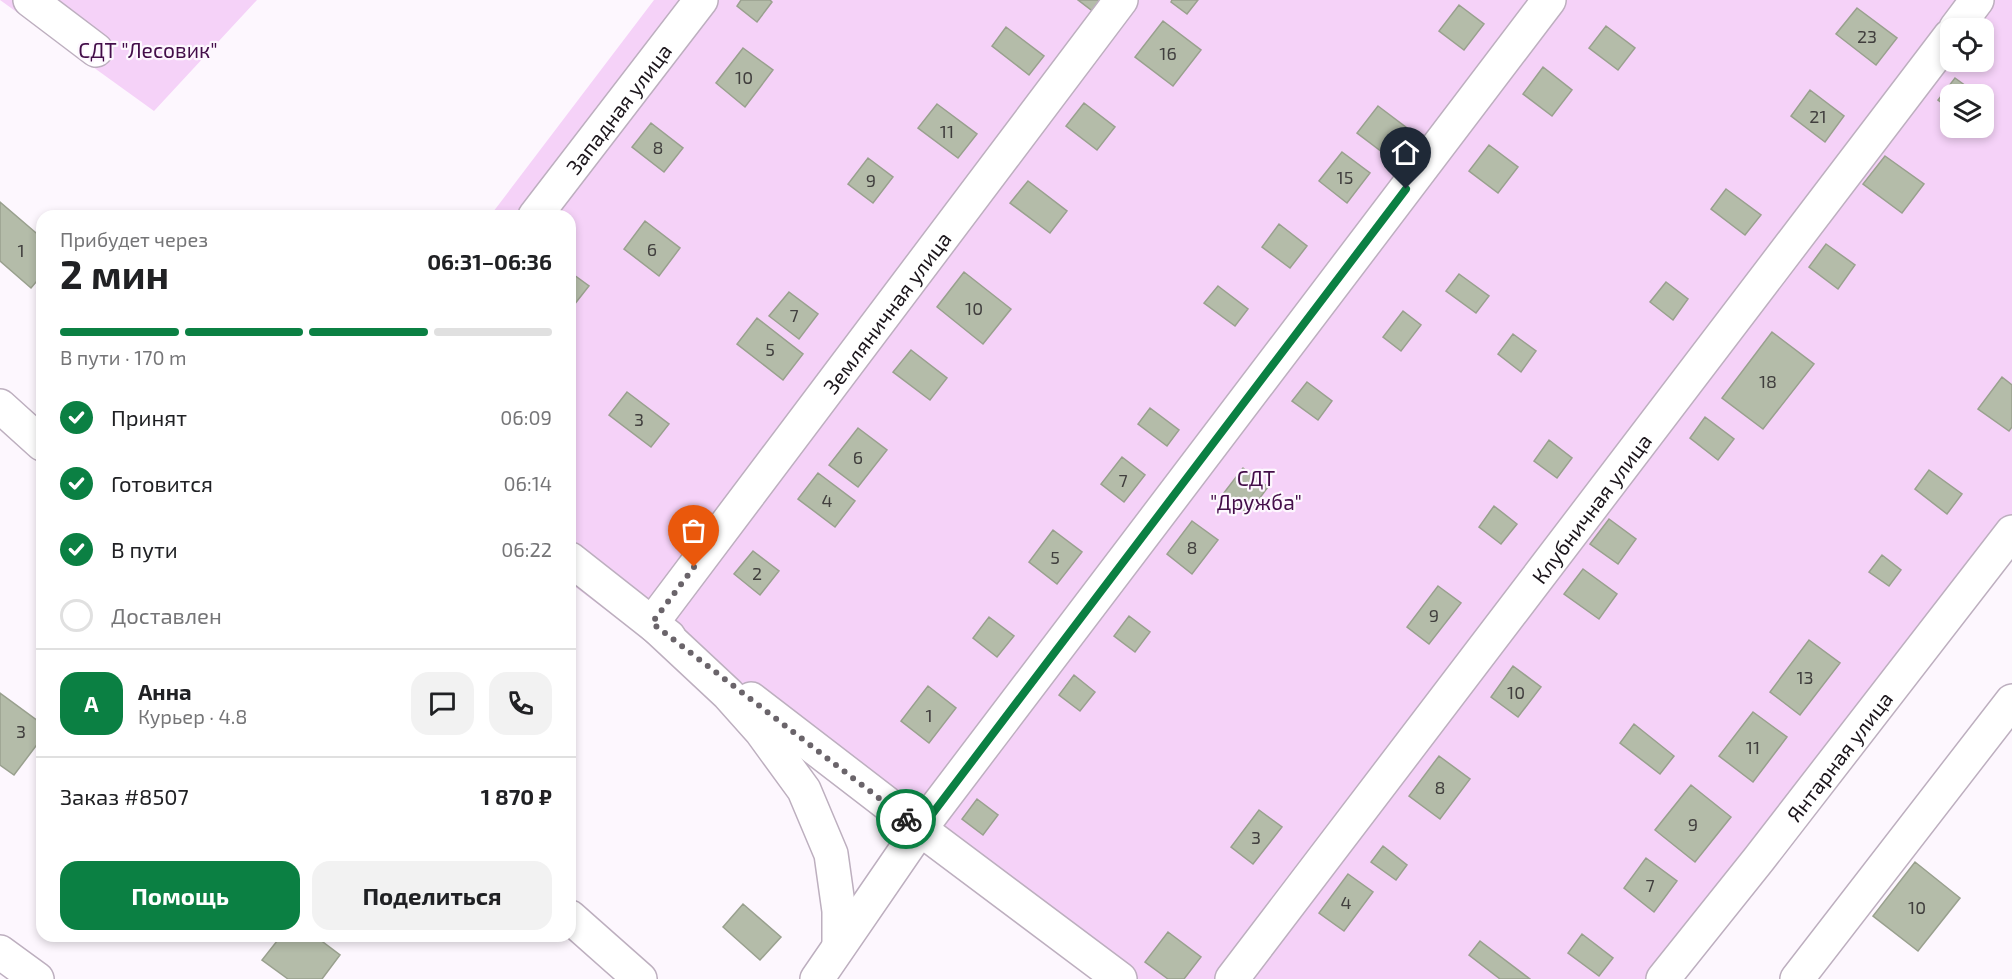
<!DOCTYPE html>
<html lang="ru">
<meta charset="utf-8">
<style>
:root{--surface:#fff;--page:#f2f2f2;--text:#202124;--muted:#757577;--line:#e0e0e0;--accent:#0b8043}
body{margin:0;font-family:"Exo 2",sans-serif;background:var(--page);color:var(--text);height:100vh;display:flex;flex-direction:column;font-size:22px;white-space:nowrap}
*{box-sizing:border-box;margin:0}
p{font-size:20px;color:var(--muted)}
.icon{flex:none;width:33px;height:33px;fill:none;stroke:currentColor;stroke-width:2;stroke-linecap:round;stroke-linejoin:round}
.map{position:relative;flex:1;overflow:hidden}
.sheet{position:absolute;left:36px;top:210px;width:540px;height:732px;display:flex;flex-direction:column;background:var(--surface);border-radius:18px;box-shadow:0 3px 9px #0003}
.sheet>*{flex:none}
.fabs{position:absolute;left:1940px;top:18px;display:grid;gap:12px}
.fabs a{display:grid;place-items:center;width:54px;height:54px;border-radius:12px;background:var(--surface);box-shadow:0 3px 9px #0003;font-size:30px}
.pin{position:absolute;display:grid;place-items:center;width:51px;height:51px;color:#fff;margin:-62px -26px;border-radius:50% 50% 50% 0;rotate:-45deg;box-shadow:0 0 6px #0007}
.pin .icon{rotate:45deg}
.courier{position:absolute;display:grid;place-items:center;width:60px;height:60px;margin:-30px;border:4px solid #0b8043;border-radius:50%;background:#fff;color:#222;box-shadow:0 2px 8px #0007}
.head em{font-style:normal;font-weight:700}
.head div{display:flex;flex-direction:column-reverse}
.head{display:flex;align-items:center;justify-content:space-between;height:102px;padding:0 24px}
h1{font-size:39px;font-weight:700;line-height:45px}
.bar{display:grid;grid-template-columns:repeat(4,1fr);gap:9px 6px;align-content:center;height:72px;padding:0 24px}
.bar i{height:8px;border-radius:4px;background:var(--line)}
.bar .on{background:var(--accent)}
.bar p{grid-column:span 4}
.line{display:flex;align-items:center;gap:15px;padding:0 24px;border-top:2px solid var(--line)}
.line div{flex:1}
.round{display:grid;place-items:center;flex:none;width:63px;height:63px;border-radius:18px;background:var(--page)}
ol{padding:0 24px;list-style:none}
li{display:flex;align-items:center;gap:18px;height:66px}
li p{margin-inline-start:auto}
li .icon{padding:6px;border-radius:50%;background:var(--accent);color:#fff;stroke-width:4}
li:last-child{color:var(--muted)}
li i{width:33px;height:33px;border:3px solid var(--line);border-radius:50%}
.action{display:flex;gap:12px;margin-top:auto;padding:12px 24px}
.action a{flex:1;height:69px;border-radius:18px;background:var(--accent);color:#fff;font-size:24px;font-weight:700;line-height:69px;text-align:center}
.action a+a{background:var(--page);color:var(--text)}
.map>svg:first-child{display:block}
</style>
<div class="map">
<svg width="2012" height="979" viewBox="0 0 2012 979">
<rect width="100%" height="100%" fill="#fdf7fe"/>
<!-- green -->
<path fill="#f5d2f8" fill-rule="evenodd" d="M0 0H257L154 111Z
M654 0H2012V552L1679 979H1094L570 583V216H490ZM1950 28H1983V62H1950ZM1950 94H1983V128H1950Z"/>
<!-- building -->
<path fill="#b4bca9" stroke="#99a08e" stroke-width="1.5" d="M741 0H770L772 2 757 22 737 6Z
M1078 0H1105L1095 13Z
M1172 0H1198L1187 14 1171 2Z
M1459 5 1484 24 1464 50 1439 31Z
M1857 8 1897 38 1876 65 1836 34Z
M1163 21 1201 50 1173 86 1135 57Z
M1606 26 1635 48 1618 70 1589 48Z
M1006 27 1044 56 1029 75 992 46Z
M743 48 773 70 745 107 716 83Z
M1543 67 1572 90 1552 116 1523 94Z
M1955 78 1977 94H1950V109L1938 100Z
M1810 90 1844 116 1825 142 1791 116Z
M1084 103 1115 127 1097 150 1066 126Z
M937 104 977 134 958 158 918 128Z
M1378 106 1407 128 1386 155 1357 133Z
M651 123 683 148 664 172 632 147Z
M1489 145 1518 167 1498 193 1469 171Z
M1342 152 1370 173 1347 203 1319 181Z
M1885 156 1924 184 1902 213 1863 184Z
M868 158 893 177 873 203 848 184Z
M1028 181 1067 211 1050 233 1010 203Z
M1726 189 1761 215 1745 235 1711 209Z
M0 202 42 238V275L31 288 0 261Z
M645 221 680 248 659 276 624 249Z
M1279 224 1307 246 1290 268 1262 247Z
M1826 244 1855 265 1838 289 1809 267Z
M570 272 589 286 570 310Z
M964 272 1011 309 983 344 937 307Z
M1459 274 1489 296 1476 313 1446 291Z
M1666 282 1688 299 1673 320 1650 302Z
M1218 286 1248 309 1235 326 1204 303Z
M789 292 818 314 799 339 769 316Z
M1403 311 1421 325 1401 351 1383 337Z
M757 318 803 354 783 380 737 344Z
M1772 332 1814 364 1763 429 1722 398Z
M1513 334 1536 351 1521 372 1498 354Z
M911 350 947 378 930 400 893 372Z
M2002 377 2012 385V427L2009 431 1978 409Z
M1307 382 1332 401 1318 420 1292 401Z
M627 392 669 424 651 447 609 415Z
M1150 408 1179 430 1167 446 1138 424Z
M1705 417 1734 439 1718 460 1690 438Z
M858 428 887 450 858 487 829 465Z
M1549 440 1572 458 1557 478 1534 461Z
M1122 457 1145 475 1124 502 1101 484Z
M1243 468 1268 487 1248 514 1223 494Z
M1929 470 1962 494 1947 514 1915 489Z
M818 473 855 501 835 527 798 499Z
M1494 506 1517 524 1501 544 1479 527Z
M1609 519 1636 539 1618 564 1590 544Z
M1192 521 1218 540 1192 574 1167 554Z
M1053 530 1082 552 1057 584 1029 562Z
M753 551 779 571 760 595 734 574Z
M1882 555 1901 570 1889 586 1869 572Z
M1583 569 1617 594 1599 619 1564 594Z
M1438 586 1461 603 1429 644 1407 627Z
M1129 616 1150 632 1135 652 1114 636Z
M989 617 1014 636 997 657 973 638Z
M1809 640 1840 663 1800 715 1770 692Z
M1513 666 1541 687 1518 717 1491 697Z
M1074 675 1095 692 1080 711 1059 695Z
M928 686 956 708 929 743 901 721Z
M0 693 42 724V738L14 775 0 765Z
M1753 712 1787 737 1753 782 1719 756Z
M1634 724 1674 756 1660 774 1620 743Z
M1439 756 1470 779 1440 819 1409 796Z
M1691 785 1731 817 1695 862 1655 830Z
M977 799 998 815 983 835 962 819Z
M1259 810 1282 827 1253 864 1231 847Z
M1383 846 1407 865 1396 880 1371 862Z
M1646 858 1677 881 1654 912 1624 888Z
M1915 862 1960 898 1918 951 1873 916Z
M1348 874 1373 892 1344 931 1319 913Z
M743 904 781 937 760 960 723 927Z
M1168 932 1201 957 1184 979H1168L1145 962Z
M1582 934 1613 958 1599 976 1568 953Z
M281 936H315L340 955 322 979H288L262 960Z
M1480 941 1530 979H1500L1469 955Z"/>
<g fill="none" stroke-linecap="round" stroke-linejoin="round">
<defs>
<g id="minor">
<path d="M30 0 96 50"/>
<path d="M1956 28 1977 0"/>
<path id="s1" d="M535 216 701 0"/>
<path d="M0 406 42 444"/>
<path d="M570 559 669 637"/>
<path d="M751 699 920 829 1120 979"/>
<path d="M570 917 640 979"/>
<path id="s2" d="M839 946V911L831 854 804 790 761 731 728 694 652 623 1121 0"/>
<path d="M0 952 37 979"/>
<path d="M817 979 920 829 1549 0"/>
<path id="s3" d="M1232 979 1950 36"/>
<path id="s4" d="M1663 979 1759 859 2012 532"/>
<path d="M1797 979 2012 701"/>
</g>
</defs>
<!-- minor casing -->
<use href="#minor" stroke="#bdafbf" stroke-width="36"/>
<!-- minor -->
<use href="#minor" stroke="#fff" stroke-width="33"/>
</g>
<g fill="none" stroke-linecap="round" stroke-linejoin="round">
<!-- done -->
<path stroke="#6a646a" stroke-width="6" stroke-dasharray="0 10.8" d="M694 567 652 623 906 819"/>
<!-- route -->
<path stroke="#0b8043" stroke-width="8" d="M906 819 920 830 1406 189"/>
</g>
<g text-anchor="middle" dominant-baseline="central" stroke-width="4.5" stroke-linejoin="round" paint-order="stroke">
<!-- number labels -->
<g font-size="18" fill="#413f3e">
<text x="1867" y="36">23</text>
<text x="1168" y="53">16</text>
<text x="744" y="77">10</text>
<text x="1818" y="116">21</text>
<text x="947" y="131">11</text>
<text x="658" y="147">8</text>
<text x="1345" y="177">15</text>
<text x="871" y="180">9</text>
<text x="652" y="249">6</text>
<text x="21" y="250">1</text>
<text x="974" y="308">10</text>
<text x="794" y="315">7</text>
<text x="770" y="349">5</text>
<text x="1768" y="381">18</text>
<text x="639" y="419">3</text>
<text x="858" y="457">6</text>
<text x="1123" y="480">7</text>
<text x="827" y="500">4</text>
<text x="1192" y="547">8</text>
<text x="1055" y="557">5</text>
<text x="757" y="573">2</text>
<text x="1434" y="615">9</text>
<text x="1805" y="677">13</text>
<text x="1516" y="692">10</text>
<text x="929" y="715">1</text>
<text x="21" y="731">3</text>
<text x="1753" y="747">11</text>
<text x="1440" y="787">8</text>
<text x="1693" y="824">9</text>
<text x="1256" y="837">3</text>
<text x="1650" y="885">7</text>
<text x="1346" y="902">4</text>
<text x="1917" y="907">10</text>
</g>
<!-- park labels -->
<g font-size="21" fill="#430d49" stroke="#fdf7fe">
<text x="148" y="49">СДТ "Лесовик"</text>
<text x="1256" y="477">СДТ<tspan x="1256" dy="24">"Дружба"</tspan></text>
</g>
<!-- street labels -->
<g font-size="21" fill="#1b151b" stroke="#fdf7fe">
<text stroke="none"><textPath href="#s1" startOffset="136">Западная улица</textPath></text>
<text stroke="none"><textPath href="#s2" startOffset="778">Земляничная улица</textPath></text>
<text stroke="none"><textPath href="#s3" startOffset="592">Клубничная улица</textPath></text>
<text stroke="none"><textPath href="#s4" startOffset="284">Янтарная улица</textPath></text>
</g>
</g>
</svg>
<div class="fabs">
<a><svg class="icon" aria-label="locate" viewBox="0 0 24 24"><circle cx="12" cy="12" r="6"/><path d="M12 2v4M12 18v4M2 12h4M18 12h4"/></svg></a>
<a><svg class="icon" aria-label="layers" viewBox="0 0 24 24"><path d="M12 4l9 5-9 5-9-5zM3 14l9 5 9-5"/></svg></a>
</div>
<div class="pin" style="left:694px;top:567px;background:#ea580c"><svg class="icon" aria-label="bag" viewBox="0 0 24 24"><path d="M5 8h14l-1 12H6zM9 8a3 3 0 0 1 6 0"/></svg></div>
<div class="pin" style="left:1406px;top:189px;background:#1f2937"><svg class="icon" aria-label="home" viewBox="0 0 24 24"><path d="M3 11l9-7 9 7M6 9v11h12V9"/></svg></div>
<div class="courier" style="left:906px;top:819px"><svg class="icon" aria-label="bike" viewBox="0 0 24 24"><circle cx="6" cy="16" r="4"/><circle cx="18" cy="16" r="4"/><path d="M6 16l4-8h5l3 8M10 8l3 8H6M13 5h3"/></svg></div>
<section class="sheet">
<div class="head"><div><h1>2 мин</h1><p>Прибудет через</p></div><em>06:31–06:36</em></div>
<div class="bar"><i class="on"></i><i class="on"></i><i class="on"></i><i></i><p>В пути · 170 m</p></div>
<ol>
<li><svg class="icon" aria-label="check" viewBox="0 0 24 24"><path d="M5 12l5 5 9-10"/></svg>Принят<p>06:09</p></li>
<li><svg class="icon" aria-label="check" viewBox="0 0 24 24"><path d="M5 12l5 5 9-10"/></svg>Готовится<p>06:14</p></li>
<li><svg class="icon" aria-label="check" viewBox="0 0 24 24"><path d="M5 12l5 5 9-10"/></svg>В пути<p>06:22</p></li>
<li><i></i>Доставлен</li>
</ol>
<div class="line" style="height:108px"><b class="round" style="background:var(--accent);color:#fff">А</b><div><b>Анна</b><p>Курьер · 4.8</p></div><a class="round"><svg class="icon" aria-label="chat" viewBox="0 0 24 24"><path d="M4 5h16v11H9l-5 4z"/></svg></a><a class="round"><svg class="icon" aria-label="phone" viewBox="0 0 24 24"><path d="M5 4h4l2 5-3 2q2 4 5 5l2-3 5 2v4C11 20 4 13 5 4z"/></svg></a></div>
<div class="line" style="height:78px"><div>Заказ #8507</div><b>1 870 ₽</b></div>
<div class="action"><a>Помощь</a><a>Поделиться</a></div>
</section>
</div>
